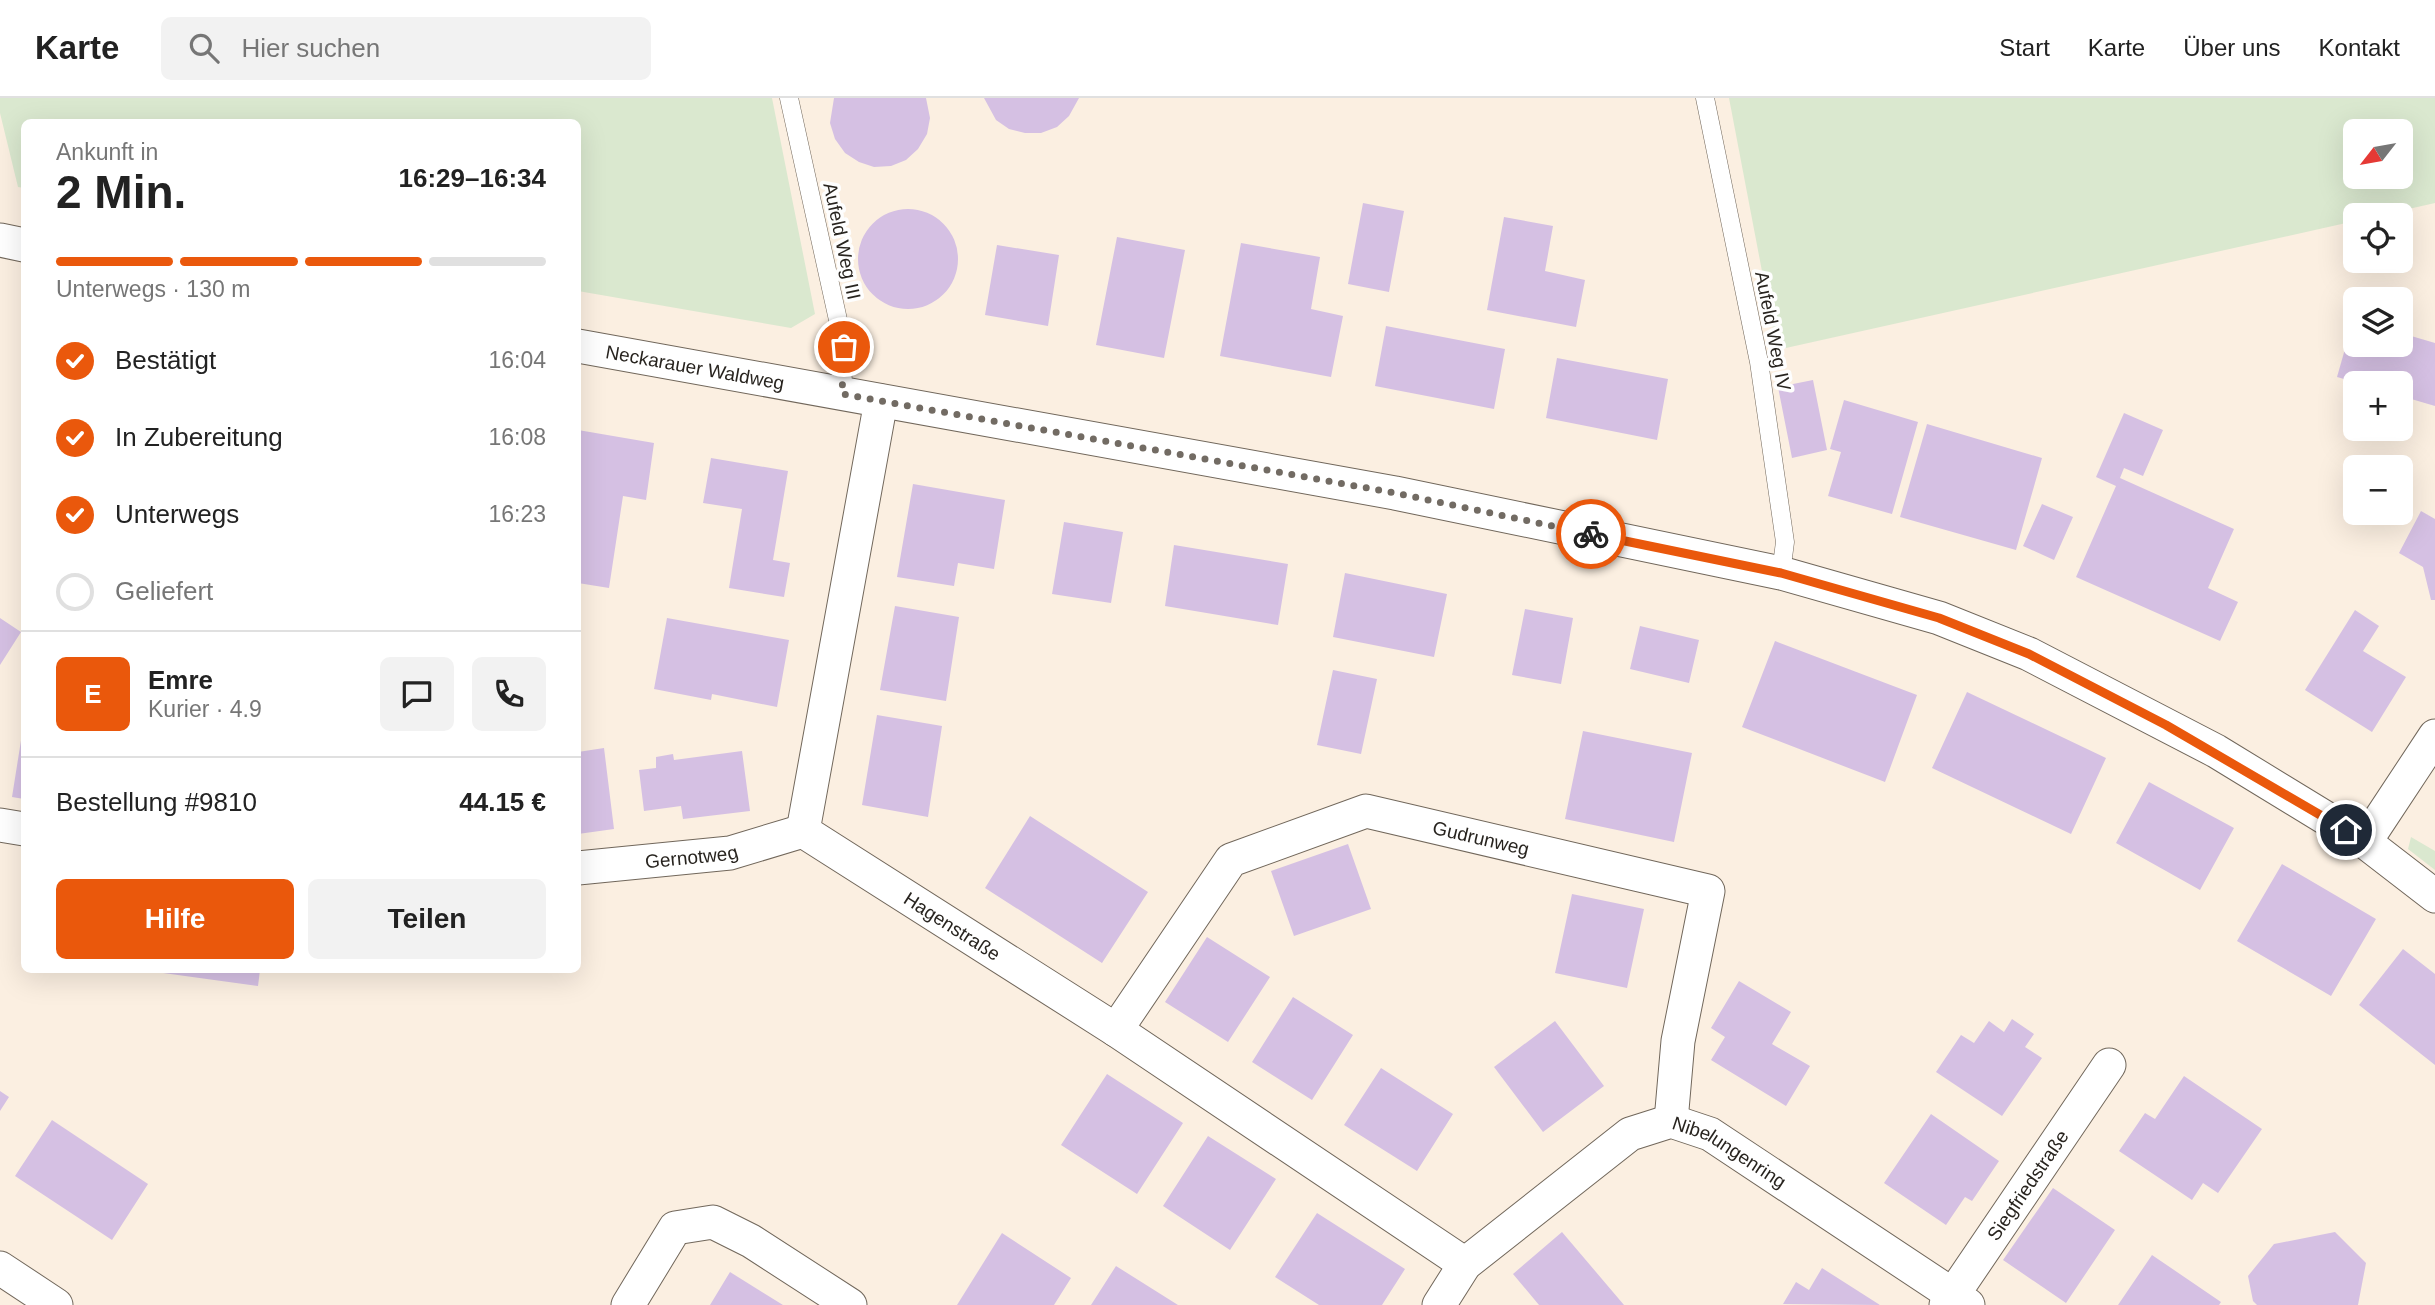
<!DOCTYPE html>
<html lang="de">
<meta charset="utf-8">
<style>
:root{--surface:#fff;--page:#f2f2f2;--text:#222;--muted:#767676;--line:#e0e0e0;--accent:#ea580c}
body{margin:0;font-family:Arial,sans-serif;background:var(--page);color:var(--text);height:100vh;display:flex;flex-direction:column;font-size:26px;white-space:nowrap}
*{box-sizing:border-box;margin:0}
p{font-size:23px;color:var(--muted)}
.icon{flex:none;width:38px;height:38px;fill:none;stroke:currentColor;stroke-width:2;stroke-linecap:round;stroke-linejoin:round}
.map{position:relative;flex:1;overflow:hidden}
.panel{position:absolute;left:21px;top:21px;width:560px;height:854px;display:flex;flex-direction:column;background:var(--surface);border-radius:10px;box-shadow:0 7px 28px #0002}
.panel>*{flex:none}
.needle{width:46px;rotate:239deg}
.controls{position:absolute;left:2343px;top:21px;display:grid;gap:14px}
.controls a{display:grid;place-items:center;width:70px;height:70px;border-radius:10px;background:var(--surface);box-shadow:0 7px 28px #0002;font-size:35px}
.pin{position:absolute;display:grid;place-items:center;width:60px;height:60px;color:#fff;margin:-30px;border:4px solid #fff;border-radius:50%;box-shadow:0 2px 7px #0007}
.courier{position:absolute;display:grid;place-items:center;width:70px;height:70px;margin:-35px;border:5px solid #ea580c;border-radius:50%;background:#fff;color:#222;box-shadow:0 2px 9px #0007}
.overview em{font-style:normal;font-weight:700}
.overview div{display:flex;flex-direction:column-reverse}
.overview{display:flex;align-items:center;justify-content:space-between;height:119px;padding:0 35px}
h1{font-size:46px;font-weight:700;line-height:52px}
.bar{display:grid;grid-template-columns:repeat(4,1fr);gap:10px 7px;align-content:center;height:84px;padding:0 35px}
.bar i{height:9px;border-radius:5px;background:var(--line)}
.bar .active{background:var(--accent)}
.bar p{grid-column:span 4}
.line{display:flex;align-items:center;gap:18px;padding:0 35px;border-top:2px solid var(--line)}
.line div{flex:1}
.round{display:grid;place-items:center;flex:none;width:74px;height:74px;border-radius:10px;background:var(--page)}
ol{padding:0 35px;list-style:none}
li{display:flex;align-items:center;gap:21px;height:77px}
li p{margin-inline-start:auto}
li .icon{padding:7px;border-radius:50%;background:var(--accent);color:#fff;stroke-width:4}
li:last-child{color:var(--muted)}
li i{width:38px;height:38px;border:4px solid var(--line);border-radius:50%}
.cta{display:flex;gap:14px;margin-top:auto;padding:14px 35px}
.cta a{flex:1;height:80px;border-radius:10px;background:var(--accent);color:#fff;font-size:28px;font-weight:700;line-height:80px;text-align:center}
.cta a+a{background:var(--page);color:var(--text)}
header{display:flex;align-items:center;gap:42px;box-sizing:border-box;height:98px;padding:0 35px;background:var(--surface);border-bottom:2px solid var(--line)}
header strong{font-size:33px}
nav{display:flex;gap:38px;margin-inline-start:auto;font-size:24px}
.search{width:490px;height:63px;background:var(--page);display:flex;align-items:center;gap:18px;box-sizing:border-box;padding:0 24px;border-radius:10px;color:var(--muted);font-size:26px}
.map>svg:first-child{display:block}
</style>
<header>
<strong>Karte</strong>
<div class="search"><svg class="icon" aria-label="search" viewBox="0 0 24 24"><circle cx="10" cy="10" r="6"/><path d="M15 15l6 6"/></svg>Hier suchen</div>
<nav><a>Start</a><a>Karte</a><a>Über uns</a><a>Kontakt</a></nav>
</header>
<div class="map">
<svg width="2435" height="1207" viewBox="0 0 2435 1207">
<rect width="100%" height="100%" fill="#fbefe1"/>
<!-- green -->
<path fill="#dae8cf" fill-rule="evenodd" d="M0 0H772L815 216 791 230 578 193V24H24V90L18 89 0 15Z
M1729 0H2435V105L2382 117H2356L2355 123 1777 252ZM2356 33H2401V79H2356Z
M2411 739 2435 753V772L2408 751Z"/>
<!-- building -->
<path fill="#d5c0e3" d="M834 0H926L930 20 927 36 918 51 906 62 891 68 874 69 859 64 845 55 835 41 830 25Z
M984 0H1079L1069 18 1057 29 1041 35H1025L1009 31 996 22Z
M1363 105 1404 113 1389 194 1348 186Z
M858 161a50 50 0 1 1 100 0a50 50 0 1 1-100 0Z
M1504 119 1553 128 1545 173 1585 182 1576 229 1487 212Z
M1117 139 1185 152 1164 260 1096 247Z
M1241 145 1320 159 1311 211 1343 218 1331 279 1220 258Z
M997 147 1059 157 1048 228 985 217Z
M2355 216 2356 247H2401V235L2435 245V308L2401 298V285H2358L2337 279Z
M1386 228 1505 251 1494 311 1375 288Z
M1557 260 1668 281 1657 342 1546 320Z
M1813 282 1827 352 1792 360 1778 289Z
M1844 302 1918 324 1892 416 1828 398 1841 354 1830 351Z
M2124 315 2163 332 2143 378 2124 370 2120 380 2234 431 2208 490 2238 504 2220 543 2076 479 2116 388 2096 379Z
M1927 326 2042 360 2016 452 1900 419Z
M578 332 654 345 646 402 623 398 609 490 578 485Z
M711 360 788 373 773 462 790 465 784 499 729 490 742 411 703 405Z
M913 386 1005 402 994 471 958 465 954 488 897 479Z
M2042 406 2073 419 2054 462 2023 448Z
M2421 413 2435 421V502H2431L2423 469 2399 455Z
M1064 424 1123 434 1111 505 1052 496Z
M1174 447 1288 466 1278 527 1165 508Z
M1345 475 1447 496 1434 559 1333 539Z
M895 508 959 519 946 603 880 592Z
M1525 511 1573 520 1561 586 1512 577Z
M2355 512 2379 528 2363 553 2406 579 2372 634 2305 592Z
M0 520 21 534 0 567Z
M667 520 789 542 777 609 712 596 711 602 654 591Z
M1640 528 1699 542 1689 585 1630 571Z
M1775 543 1917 597 1885 684 1742 629Z
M1333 572 1377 581 1361 656 1317 647Z
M1967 594 2106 660 2071 736 1932 670Z
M877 617 942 628 928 719 862 707Z
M23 630 24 631V701L12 699Z
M1583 633 1692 655 1674 744 1565 721Z
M604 650 614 731 578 736V654Z
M742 653 750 713 683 721 681 708 644 713 639 672 656 670V659L673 656 674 662Z
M2149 684 2234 730 2200 792 2116 745Z
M1030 718 1148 794 1102 865 985 790Z
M1348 746 1371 811 1294 838 1271 773Z
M2282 766 2376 821 2331 898 2237 843Z
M1572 796 1644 811 1627 890 1555 875Z
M1207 839 1270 879 1228 944 1165 904Z
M2403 851 2435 876V967L2359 907Z
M157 872H260L258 888 156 874Z
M1739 883 1791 914 1772 946 1810 968 1786 1008 1711 962 1725 939 1711 930Z
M1293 899 1353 937 1312 1002 1252 964Z
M2012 921 2034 936 2025 949 2042 960 2002 1018 1936 974 1961 937 1974 945 1989 923 2004 934Z
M1555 923 1604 988 1543 1034 1494 969Z
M1381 970 1453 1016 1417 1073 1344 1027Z
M1107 976 1183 1025 1137 1096 1061 1047Z
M2184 978 2262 1031 2218 1095 2203 1085 2192 1102 2119 1053 2145 1015 2155 1021Z
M0 993 9 999 0 1013Z
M1931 1016 1999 1063 1972 1103 1965 1099 1946 1127 1884 1085Z
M52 1022 148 1086 112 1142 15 1078Z
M1208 1038 1276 1081 1230 1152 1163 1108Z
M2053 1090 2115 1132 2066 1205 2003 1162Z
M1317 1115 1405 1171 1382 1207H1319L1275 1179Z
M1562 1134 1624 1207H1539L1513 1176Z
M2335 1134 2366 1165 2358 1207H2257L2253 1203 2248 1178 2274 1146Z
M1002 1135 1071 1180 1054 1207H957Z
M2152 1157 2221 1204 2219 1207H2118Z
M1116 1168 1178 1207H1091Z
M1822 1170 1880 1207 1783 1206 1796 1184 1809 1192Z
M730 1174 783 1207H710Z"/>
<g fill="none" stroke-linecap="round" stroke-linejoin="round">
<defs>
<path id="service" d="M789 0 844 249 842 296
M1705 0 1759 264 1785 444 1781 475"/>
<g id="minor">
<path d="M0 142 24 147"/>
<path id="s1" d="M578 248 1395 395 1781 475 1939 520 2029 556 2216 653 2365 744 2435 798"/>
<path id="s2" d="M881 303 803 733 1116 932 1465 1166"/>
<path d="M0 727 24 731"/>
<path d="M2365 744 2435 638"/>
<path id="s3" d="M578 770 730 755 803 733"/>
<path id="s4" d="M1116 932 1231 762 1366 713 1708 793 1678 943 1671 1023"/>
<path d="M0 1170 56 1207"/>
<path d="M628 1207 675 1130 713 1124 751 1143 850 1207"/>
<path id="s5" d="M1439 1207 1465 1166 1630 1036 1671 1023 1710 1036 1968 1207"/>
<path id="s6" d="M1946 1207 2109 967"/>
</g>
</defs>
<!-- service casing -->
<use href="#service" stroke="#71675b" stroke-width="19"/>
<!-- minor casing -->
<use href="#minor" stroke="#71675b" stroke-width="35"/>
<!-- service -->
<use href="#service" stroke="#fff" stroke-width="18"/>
<!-- minor -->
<use href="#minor" stroke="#fff" stroke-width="33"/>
</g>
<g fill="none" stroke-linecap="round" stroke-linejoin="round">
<!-- done -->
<path stroke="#726b63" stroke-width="7" stroke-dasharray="0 12.6" d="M844 249 842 296 1395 395 1591 436"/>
<!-- route -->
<path stroke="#ea580c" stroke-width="9" d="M1591 436 1781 475 1939 520 2029 556 2166 627 2346 732"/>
</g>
<g text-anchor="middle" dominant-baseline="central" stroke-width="7" stroke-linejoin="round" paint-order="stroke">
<!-- street labels -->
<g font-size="19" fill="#28241f" stroke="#fefefe">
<text transform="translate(842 143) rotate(78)">Aufeld Weg III</text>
<text transform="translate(1773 233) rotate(79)">Aufeld Weg IV</text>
<text stroke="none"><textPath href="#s1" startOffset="119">Neckarauer Waldweg</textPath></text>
<text stroke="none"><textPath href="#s4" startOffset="467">Gudrunweg</textPath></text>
<text stroke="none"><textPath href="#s3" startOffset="114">Gernotweg</textPath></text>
<text stroke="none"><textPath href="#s2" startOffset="614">Hagenstraße</textPath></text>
<text stroke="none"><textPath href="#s5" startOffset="368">Nibelungenring</textPath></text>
<text stroke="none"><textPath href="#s6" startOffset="145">Siegfriedstraße</textPath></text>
</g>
</g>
</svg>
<div class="controls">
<a><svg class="needle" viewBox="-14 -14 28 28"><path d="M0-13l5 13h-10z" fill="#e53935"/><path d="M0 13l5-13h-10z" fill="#767676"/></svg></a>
<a><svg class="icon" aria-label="locate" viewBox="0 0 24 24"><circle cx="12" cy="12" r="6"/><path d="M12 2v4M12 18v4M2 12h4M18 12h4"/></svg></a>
<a><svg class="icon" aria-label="layers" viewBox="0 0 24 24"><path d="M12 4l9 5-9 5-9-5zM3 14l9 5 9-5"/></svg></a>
<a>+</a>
<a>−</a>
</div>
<div class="pin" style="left:844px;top:249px;background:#ea580c"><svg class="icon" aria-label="bag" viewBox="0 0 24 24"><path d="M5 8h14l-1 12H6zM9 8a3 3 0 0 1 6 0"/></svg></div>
<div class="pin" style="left:2346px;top:732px;background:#1f2937"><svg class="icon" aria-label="home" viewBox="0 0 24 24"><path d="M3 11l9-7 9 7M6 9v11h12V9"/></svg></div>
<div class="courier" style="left:1591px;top:436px"><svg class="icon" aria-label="bike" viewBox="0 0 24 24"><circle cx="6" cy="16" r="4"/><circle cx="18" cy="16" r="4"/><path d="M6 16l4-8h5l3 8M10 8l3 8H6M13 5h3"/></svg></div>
<section class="panel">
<div class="overview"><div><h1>2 Min.</h1><p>Ankunft in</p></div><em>16:29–16:34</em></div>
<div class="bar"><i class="active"></i><i class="active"></i><i class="active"></i><i></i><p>Unterwegs · 130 m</p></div>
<ol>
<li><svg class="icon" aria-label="check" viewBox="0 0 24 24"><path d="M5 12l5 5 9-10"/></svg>Bestätigt<p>16:04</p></li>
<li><svg class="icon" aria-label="check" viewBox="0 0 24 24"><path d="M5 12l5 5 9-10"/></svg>In Zubereitung<p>16:08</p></li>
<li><svg class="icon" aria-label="check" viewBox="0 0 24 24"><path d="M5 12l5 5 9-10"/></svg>Unterwegs<p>16:23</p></li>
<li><i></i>Geliefert</li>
</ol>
<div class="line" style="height:126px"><b class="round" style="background:var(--accent);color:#fff">E</b><div><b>Emre</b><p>Kurier · 4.9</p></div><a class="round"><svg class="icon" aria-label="chat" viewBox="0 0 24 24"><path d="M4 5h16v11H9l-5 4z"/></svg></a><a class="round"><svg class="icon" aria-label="phone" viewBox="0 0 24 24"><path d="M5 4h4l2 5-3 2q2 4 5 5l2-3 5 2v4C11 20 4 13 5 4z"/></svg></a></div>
<div class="line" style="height:91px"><div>Bestellung #9810</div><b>44.15 €</b></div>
<div class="cta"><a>Hilfe</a><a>Teilen</a></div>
</section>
</div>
